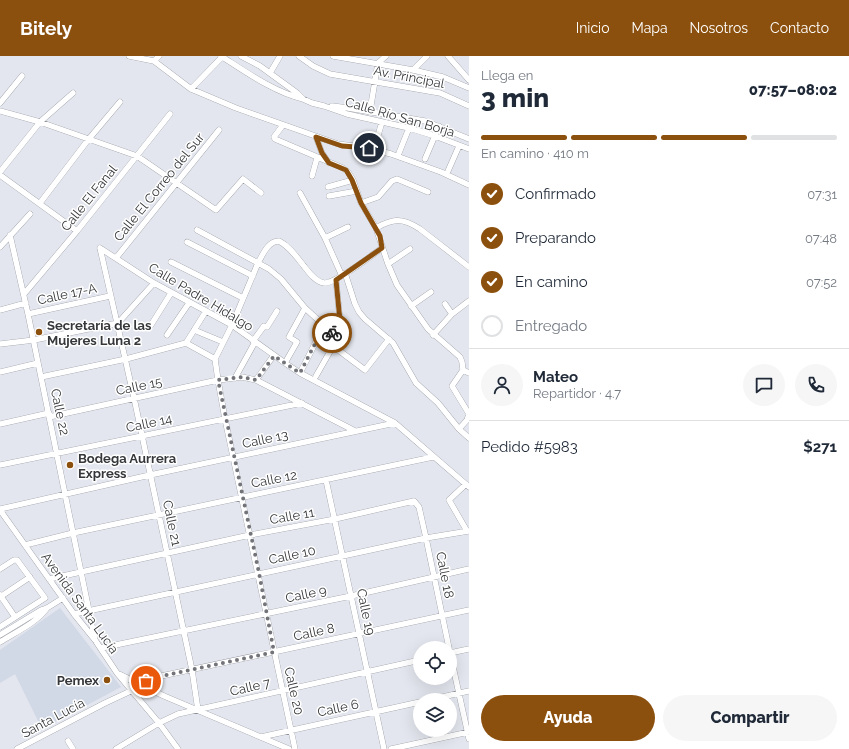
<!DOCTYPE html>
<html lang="es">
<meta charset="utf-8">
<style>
:root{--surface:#fff;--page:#f6f6f7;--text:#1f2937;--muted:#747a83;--line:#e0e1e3;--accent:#8c500e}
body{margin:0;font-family:Raleway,sans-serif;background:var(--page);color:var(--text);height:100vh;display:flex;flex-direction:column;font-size:15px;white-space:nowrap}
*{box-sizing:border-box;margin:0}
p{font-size:13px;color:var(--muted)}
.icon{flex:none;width:22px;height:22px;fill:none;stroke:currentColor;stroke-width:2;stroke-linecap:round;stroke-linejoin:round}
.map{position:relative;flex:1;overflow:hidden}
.drawer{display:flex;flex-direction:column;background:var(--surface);width:380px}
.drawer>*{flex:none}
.tools{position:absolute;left:413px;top:585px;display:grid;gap:8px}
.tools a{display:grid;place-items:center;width:44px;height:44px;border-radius:50%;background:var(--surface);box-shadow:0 4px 16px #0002;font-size:20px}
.pin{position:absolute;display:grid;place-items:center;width:34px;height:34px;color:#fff;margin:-17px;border:2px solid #fff;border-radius:50%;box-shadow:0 1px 4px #0007}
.courier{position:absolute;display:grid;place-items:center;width:40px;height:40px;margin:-20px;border:3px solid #8c500e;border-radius:50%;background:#fff;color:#222;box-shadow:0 1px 5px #0007}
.headline em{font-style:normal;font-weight:800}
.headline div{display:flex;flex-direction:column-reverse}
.headline{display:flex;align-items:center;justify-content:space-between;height:68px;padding:0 12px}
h1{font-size:26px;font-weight:800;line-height:30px}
.bar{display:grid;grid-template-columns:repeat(4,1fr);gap:6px 4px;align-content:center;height:48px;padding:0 12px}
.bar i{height:5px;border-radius:3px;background:var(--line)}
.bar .on{background:var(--accent)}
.bar p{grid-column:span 4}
.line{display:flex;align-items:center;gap:10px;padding:0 12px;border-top:1px solid var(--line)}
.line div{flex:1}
.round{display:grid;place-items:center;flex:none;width:42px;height:42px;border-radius:21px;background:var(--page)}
ol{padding:0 12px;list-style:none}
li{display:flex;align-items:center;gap:12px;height:44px}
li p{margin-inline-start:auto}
li .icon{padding:4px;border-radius:50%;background:var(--accent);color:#fff;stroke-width:4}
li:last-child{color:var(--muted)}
li i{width:22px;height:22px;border:2px solid var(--line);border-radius:50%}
.button{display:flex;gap:8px;margin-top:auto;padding:8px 12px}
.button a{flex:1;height:46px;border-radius:24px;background:var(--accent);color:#fff;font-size:16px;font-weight:800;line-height:46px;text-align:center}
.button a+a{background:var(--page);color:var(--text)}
header{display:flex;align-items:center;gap:24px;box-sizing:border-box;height:56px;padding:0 20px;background:var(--accent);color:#fff}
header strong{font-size:19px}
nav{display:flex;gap:22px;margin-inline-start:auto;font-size:14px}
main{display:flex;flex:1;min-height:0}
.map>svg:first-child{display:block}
</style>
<header>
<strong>Bitely</strong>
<nav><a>Inicio</a><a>Mapa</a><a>Nosotros</a><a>Contacto</a></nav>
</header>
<main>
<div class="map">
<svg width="469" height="693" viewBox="0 0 469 693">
<rect width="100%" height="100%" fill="#e3e6ee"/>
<!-- built -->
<path fill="#d1d8e6" d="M60 552 121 631 42 673 15 618 0 627V594Z"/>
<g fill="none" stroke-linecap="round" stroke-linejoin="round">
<defs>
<path id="minor" d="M129 0 154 5 191 33 236 52 338 88 369 92 391 98 441 116 469 129
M221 0C246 16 274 36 303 43
M241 0 260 10 297 37 303 43 312 47 324 50 347 58 409 72 435 80 469 93
M299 0 313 10 330 18 440 37 469 50
M333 0 413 14 443 21 469 32
M448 0 469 24
M154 5 159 0
M413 14 427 0
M270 17 280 0
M191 33 222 1
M0 47 22 20
M332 50 348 52 425 65 469 83
M0 55 40 66 137 100 216 154 243 123 261 137
M370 55 378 7 386 0
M283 69 274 81 275 83 343 112 348 116 353 124 361 147 376 172 388 208 397 229 428 273 460 301 462 306 463 314
M316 81 322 97 328 106
M376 86 382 66
M399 97 409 72
M425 103 439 70
M448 115 459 90
M0 116 40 66 73 37
M0 119 77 175
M312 120 317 102
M328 131 353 124
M300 137 325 182 342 220
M329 140 357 135
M40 147 88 84 120 46
M361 147 378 141 392 125 397 123 428 136
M376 172C394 162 403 162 420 173L469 211
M197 174 269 213 281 223 305 252 338 282
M10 179 28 258 95 584
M325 182 348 171
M187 186 253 220
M0 191 30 158
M100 192 134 342 192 614 198 654
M100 192 154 227 232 269 285 307 300 317 395 367 469 431
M116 202 219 74
M171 206 243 242
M388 208 410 193
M345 217 355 248 359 256 365 263 393 287 416 327 438 347 459 373 469 382
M24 238 77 175 170 58
M445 248 452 258
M411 250 431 236
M0 254 26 247
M28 258 110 240
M151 269 171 237
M194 274 223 286
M167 279 189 247
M433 279 452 258 469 245
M253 285 264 270 267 271 277 255
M186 287 206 255
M0 288 34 284 118 267 154 227
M333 290 365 314 389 283
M285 307 297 286 289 281 305 252
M463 314 469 317
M0 316 38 307
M300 317 324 270
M316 320 340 278 341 275 336 224
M41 321 126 303 186 287 215 303
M235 322 255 286
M256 324 274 299
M49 361 218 324 242 321 256 324 355 375
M0 368 49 357
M459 373 467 364 469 358 452 330 463 314
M0 409 302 347
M326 424 384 693
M466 428 449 444 467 475
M0 453 150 419 395 367
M0 454 74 558 95 584 117 617 159 667 178 693
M25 489 73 477 433 401
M0 513 14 504H17L45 542 0 571
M49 523 250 479 335 463 414 445 419 451 426 482 449 592
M0 539 15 561
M0 541 30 521
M74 558 426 482 469 475
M0 579 41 554 47 552 63 542
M0 586C14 577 38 566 47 552
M101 592 351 540 469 513
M450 597 469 683
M450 597 469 593
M119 618 164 640 289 693
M429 644 469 635
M261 681 420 646
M68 685 73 693
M17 693 105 647 135 633 152 622 469 554
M116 693 159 667 178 658 420 604
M295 693 225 363 218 324 215 303 232 269 258 207C263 198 268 185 279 185 289 190 296 200 303 209 308 215 315 226 324 227 335 228 372 199 382 192
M391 693 469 676"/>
</defs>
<!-- minor casing -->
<use href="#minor" stroke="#8b8e95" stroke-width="6"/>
<!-- minor -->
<use href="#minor" stroke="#fff" stroke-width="5.5"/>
</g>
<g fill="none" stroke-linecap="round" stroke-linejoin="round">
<!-- done -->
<path stroke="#727479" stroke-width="4" stroke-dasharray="0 7.2" d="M146 625 152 622 274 596 259 517 218 324 242 321 256 324 274 300 300 317 324 270 332 277"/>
<!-- route -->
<path stroke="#8c500e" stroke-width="5" d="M332 277 338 282 341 275 336 224 382 192 380 180 361 147 352 124 346 114 329 107 322 97 316 81 342 90 369 92"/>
</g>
<!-- markers -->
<g fill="#8c500e" stroke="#fff" stroke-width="1.5">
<circle cx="39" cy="276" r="4"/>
<circle cx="70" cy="409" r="4"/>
<circle cx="107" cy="624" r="4"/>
</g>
<g text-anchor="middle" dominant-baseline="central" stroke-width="3" stroke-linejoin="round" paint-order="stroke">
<!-- street labels -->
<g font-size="13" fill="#35373a" stroke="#fff">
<text transform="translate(409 21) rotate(11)">Av. Principal</text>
<text transform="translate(400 61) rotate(16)">Calle Río San Borja</text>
<text transform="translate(159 131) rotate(-51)">Calle El Correo del Sur</text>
<text transform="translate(89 142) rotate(-51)">Calle El Fanal</text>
<text transform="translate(67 238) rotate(-12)">Calle 17-A</text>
<text transform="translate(201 241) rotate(31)">Calle Padre Hidalgo</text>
<text transform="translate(139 330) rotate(-12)">Calle 15</text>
<text transform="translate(60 356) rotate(78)">Calle 22</text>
<text transform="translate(149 367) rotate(-12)">Calle 14</text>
<text transform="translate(265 383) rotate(-12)">Calle 13</text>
<text transform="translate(274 423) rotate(-11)">Calle 12</text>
<text transform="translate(292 460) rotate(-10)">Calle 11</text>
<text transform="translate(172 467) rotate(78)">Calle 21</text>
<text transform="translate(292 499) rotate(-12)">Calle 10</text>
<text transform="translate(445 519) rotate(79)">Calle 18</text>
<text transform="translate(306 538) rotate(-12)">Calle 9</text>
<text transform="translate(80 547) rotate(54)">Avenida Santa Lucía</text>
<text transform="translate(366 556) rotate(78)">Calle 19</text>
<text transform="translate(314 576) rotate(-12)">Calle 8</text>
<text transform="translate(250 631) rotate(-13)">Calle 7</text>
<text transform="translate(294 635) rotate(77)">Calle 20</text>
<text transform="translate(338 652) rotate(-12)">Calle 6</text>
<text transform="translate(53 662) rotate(-28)">Santa Lucía</text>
</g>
<!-- poi labels -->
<g font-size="13" font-weight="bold" fill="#35373a" stroke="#fff" text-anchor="start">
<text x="47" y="269">Secretaría de las<tspan x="47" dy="15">Mujeres Luna 2</tspan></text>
<text x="78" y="402">Bodega Aurrera<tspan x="78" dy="15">Express</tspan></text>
<text x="99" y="624" text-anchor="end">Pemex</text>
</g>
</g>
</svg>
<div class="tools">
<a><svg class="icon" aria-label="locate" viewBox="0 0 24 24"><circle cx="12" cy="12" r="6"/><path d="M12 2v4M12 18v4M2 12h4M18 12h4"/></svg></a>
<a><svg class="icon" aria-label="layers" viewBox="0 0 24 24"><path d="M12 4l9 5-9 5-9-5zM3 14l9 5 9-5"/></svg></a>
</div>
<div class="pin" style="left:146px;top:625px;background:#ea580c"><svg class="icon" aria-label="bag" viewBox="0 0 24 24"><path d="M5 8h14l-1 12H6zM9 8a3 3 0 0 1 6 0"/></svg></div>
<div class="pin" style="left:369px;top:92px;background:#1f2937"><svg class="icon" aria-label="home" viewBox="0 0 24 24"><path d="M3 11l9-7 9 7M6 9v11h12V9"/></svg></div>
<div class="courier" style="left:332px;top:277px"><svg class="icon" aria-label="bike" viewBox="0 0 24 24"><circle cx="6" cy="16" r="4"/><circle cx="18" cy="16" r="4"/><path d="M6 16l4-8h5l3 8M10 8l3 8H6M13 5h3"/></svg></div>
</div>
<section class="drawer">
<div class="headline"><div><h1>3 min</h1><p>Llega en</p></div><em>07:57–08:02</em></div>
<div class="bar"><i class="on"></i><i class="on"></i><i class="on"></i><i></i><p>En camino · 410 m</p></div>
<ol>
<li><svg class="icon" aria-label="check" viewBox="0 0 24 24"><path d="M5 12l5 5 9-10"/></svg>Confirmado<p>07:31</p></li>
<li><svg class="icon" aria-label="check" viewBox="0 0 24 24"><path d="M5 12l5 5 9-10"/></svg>Preparando<p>07:48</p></li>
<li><svg class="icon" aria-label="check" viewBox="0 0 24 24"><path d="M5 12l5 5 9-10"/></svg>En camino<p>07:52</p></li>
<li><i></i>Entregado</li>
</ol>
<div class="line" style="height:72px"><a class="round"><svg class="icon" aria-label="person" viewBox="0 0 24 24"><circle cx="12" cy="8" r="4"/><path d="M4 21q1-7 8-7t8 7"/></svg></a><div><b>Mateo</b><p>Repartidor · 4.7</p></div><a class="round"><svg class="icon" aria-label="chat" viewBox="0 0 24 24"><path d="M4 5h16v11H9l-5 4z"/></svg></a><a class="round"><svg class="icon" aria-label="phone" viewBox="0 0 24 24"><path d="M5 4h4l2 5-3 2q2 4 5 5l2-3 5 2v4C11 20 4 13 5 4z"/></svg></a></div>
<div class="line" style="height:52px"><div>Pedido #5983</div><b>$271</b></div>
<div class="button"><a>Ayuda</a><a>Compartir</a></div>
</section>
</main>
